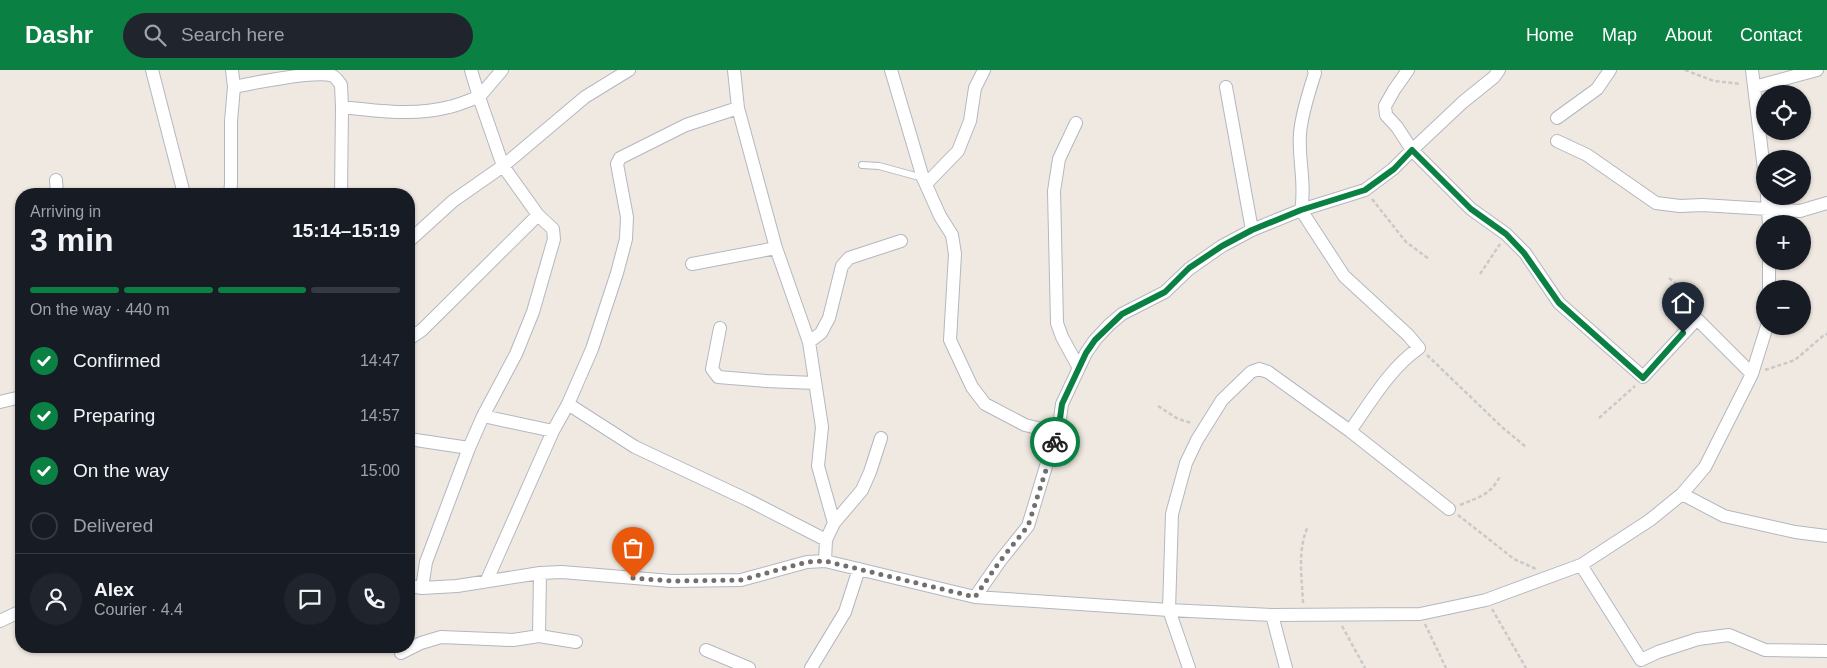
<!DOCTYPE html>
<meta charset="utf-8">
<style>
:root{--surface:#171b24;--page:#20242c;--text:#f1f3f6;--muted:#9ea1a6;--line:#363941;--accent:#0b8043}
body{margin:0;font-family:Helvetica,sans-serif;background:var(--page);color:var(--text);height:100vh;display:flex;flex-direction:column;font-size:19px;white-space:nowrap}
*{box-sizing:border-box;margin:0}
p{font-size:16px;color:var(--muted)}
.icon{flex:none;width:28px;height:28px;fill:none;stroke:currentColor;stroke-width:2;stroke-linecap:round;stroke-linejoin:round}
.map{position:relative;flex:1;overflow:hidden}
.details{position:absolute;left:15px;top:118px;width:400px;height:465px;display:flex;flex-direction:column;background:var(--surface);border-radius:20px;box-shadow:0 1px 4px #0004}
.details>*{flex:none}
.fabs{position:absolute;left:1756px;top:15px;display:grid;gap:10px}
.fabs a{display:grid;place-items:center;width:55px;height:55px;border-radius:50%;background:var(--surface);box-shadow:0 1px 4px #0004;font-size:25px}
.pin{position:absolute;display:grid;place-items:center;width:42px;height:42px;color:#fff;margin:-51px -21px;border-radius:50% 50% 50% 0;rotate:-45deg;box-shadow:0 0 5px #0007}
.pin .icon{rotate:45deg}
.courier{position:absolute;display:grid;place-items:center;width:50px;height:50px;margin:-25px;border:4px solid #0b8043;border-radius:50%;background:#fff;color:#222;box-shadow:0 1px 6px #0007}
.overview em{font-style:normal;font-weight:600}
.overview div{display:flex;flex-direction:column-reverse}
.overview{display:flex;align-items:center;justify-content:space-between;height:85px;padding:0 15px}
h1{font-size:32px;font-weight:600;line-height:38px}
.bar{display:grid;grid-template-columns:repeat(4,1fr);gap:8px 5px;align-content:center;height:60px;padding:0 15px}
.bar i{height:6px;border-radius:4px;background:var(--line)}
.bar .current{background:var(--accent)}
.bar p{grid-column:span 4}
.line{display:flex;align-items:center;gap:12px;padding:0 15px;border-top:1px solid var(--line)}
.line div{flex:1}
.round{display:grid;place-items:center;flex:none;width:52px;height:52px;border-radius:26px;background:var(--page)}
ol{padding:0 15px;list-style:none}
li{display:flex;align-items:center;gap:15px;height:55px}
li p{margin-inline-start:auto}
li .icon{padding:5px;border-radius:50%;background:var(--accent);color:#fff;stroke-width:4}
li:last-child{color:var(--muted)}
li i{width:28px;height:28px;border:2px solid var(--line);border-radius:50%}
header{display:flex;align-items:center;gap:30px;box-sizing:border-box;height:70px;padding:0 25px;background:var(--accent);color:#fff}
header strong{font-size:24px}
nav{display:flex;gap:28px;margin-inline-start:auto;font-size:18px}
.search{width:350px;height:45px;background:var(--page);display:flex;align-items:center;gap:12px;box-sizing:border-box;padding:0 18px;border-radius:28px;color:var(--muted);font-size:19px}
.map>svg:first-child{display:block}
</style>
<header>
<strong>Dashr</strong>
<div class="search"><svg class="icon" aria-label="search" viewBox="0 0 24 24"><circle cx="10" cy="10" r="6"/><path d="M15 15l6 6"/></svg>Search here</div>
<nav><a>Home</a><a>Map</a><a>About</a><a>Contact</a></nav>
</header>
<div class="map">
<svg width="1827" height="598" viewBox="0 0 1827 598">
<rect width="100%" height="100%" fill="#efe9e1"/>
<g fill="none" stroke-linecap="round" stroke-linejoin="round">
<defs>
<path id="service" d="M862 95 879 96 923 108"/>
<path id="minor" d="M152 0 184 124
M232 0 234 17
M471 0 479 27 502 0
M734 0 738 38 764 134 776 178 809 272 822 357 818 396 834 453 826 470 825 491
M891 0 923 108 940 146 952 165 955 184 950 270 972 317 985 334 1025 355 1058 363
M1314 0 1315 3C1309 22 1302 42 1300 63 1298 88 1306 115 1301 140L1344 206 1408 265 1419 278C1390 298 1370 333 1350 361
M1408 0 1394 20 1385 36 1386 45 1397 57 1412 80 1463 32 1494 7 1499 0
M1752 0 1765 108
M1226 17 1252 160
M1754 17 1817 0
M1557 48 1597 19 1610 0
M1076 53 1059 89 1054 121 1057 253 1062 267 1079 298
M1557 71 1587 85 1656 133 1680 136 1702 135 1800 141 1827 133
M56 110 57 124
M926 114 958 81 970 51 975 18 984 0
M230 124 231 114V51L234 17C253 13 317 0 333 6 336 8 339 12 341 15L342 37
M341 124 342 37C376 41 416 46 449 37 459 35 469 30 479 27L503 96 585 27 629 0
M1767 126 1769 154
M409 171 453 131 503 96 538 145 553 159 554 169 533 242 516 284 483 346 469 378 426 492 422 518
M1769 191V219
M692 194 776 178
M720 258 712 299 718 307 766 311 815 313
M409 269 422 260 538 145
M809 272 821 263 829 248 842 196 849 188 901 171
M0 332 21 327
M568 334 635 377 748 430 826 470
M483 346 553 361
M409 369 469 378
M1682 424 1724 446 1795 462 1827 466
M1449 439 1350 361 1268 302 1259 299 1251 302 1222 330 1197 370 1186 393 1172 444 1169 540 1272 545 1420 544 1486 530 1581 495 1650 450 1682 424 1705 397 1752 304 1767 256
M834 453 862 420 870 402 881 368
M1581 495 1641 590 1658 582 1698 569 1729 565 1765 580 1827 581
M487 510 553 361 568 334 592 279 617 203 626 169 627 147 617 94 620 88 686 55 738 38
M409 516 422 518 457 516 540 503 562 502 671 511 741 510 807 492 825 491 975 527 1169 540 1189 598
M975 527 1000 491 1028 456 1050 383 1058 363 1062 334 1086 283 1095 270 1109 255 1122 244 1165 222 1189 199 1222 176 1252 160 1301 140 1365 120 1393 99 1412 80 1471 139 1506 164 1525 183 1559 233 1643 307 1697 249 1752 304
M1272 545 1286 598
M0 551 21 541
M539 566 540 503
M706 580 749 598
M401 583 421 573 441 567 513 570 539 566 576 572
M811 598 845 542 859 499"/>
</defs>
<!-- service casing -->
<use href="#service" stroke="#b4b7c1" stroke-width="8"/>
<!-- minor casing -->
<use href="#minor" stroke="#b4b7c1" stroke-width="14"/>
<!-- path -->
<path stroke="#c9c9c9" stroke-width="2.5" stroke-dasharray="4 2.5" stroke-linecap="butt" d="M1685 0 1714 11 1741 14
M1372 129 1406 172 1429 189
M1480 204 1500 174
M1669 208 1700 233V237
M1427 285 1503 358 1526 377
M1765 300 1795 290 1824 265 1827 264
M1158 336 1178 349 1192 353
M1599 348 1635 316
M1460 435C1479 427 1491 425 1500 406
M1458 445 1514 489 1536 499
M1303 533C1302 507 1297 481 1308 456
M1492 539 1526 598
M1425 554 1446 598
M1342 556 1365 598"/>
<!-- service -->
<use href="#service" stroke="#fff" stroke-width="6"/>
<!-- minor -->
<use href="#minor" stroke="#fff" stroke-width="12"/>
</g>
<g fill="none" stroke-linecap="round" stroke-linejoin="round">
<!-- done -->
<path stroke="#726f6d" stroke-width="5" stroke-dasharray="0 9" d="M633 508 671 511 741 510 807 492 825 491 975 527 1000 491 1028 456 1055 372"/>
<!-- route -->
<path stroke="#0b8043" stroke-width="6" d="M1055 372 1058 363 1062 334 1086 283 1095 270 1122 244 1165 222 1189 198 1222 176 1252 160 1301 140 1365 120 1394 99 1412 80 1471 139 1506 164 1524 183 1559 233 1643 308 1683 263"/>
</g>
</svg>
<div class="fabs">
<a><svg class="icon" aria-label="locate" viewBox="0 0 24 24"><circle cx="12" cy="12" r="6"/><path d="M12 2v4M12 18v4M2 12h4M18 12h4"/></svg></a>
<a><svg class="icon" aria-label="layers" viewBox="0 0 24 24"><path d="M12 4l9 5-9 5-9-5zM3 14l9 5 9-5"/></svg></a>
<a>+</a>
<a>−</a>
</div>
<div class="pin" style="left:633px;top:508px;background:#ea580c"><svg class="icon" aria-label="bag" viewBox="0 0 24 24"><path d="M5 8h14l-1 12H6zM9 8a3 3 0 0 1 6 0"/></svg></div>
<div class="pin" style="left:1683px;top:263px;background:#1f2937"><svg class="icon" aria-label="home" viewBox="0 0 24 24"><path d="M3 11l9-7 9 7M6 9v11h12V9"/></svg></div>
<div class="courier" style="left:1055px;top:372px"><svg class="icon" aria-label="bike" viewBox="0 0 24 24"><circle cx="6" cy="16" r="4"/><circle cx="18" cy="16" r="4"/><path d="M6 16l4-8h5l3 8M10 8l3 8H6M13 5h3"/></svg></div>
<section class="details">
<div class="overview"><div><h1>3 min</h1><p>Arriving in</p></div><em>15:14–15:19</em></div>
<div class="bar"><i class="current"></i><i class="current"></i><i class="current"></i><i></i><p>On the way · 440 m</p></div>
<ol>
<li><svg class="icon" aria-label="check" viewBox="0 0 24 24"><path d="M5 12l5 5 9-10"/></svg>Confirmed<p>14:47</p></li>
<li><svg class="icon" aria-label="check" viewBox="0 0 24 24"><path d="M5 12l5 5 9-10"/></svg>Preparing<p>14:57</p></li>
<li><svg class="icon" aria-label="check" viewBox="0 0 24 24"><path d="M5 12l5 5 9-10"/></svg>On the way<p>15:00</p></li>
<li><i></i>Delivered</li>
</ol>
<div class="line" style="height:90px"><a class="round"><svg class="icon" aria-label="person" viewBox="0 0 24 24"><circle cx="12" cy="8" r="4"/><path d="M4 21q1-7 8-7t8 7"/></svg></a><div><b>Alex</b><p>Courier · 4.4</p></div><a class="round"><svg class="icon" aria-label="chat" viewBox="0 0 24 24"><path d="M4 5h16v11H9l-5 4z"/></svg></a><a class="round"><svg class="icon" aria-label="phone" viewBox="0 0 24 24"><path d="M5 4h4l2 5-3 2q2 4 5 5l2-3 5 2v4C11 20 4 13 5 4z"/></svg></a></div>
</section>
</div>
